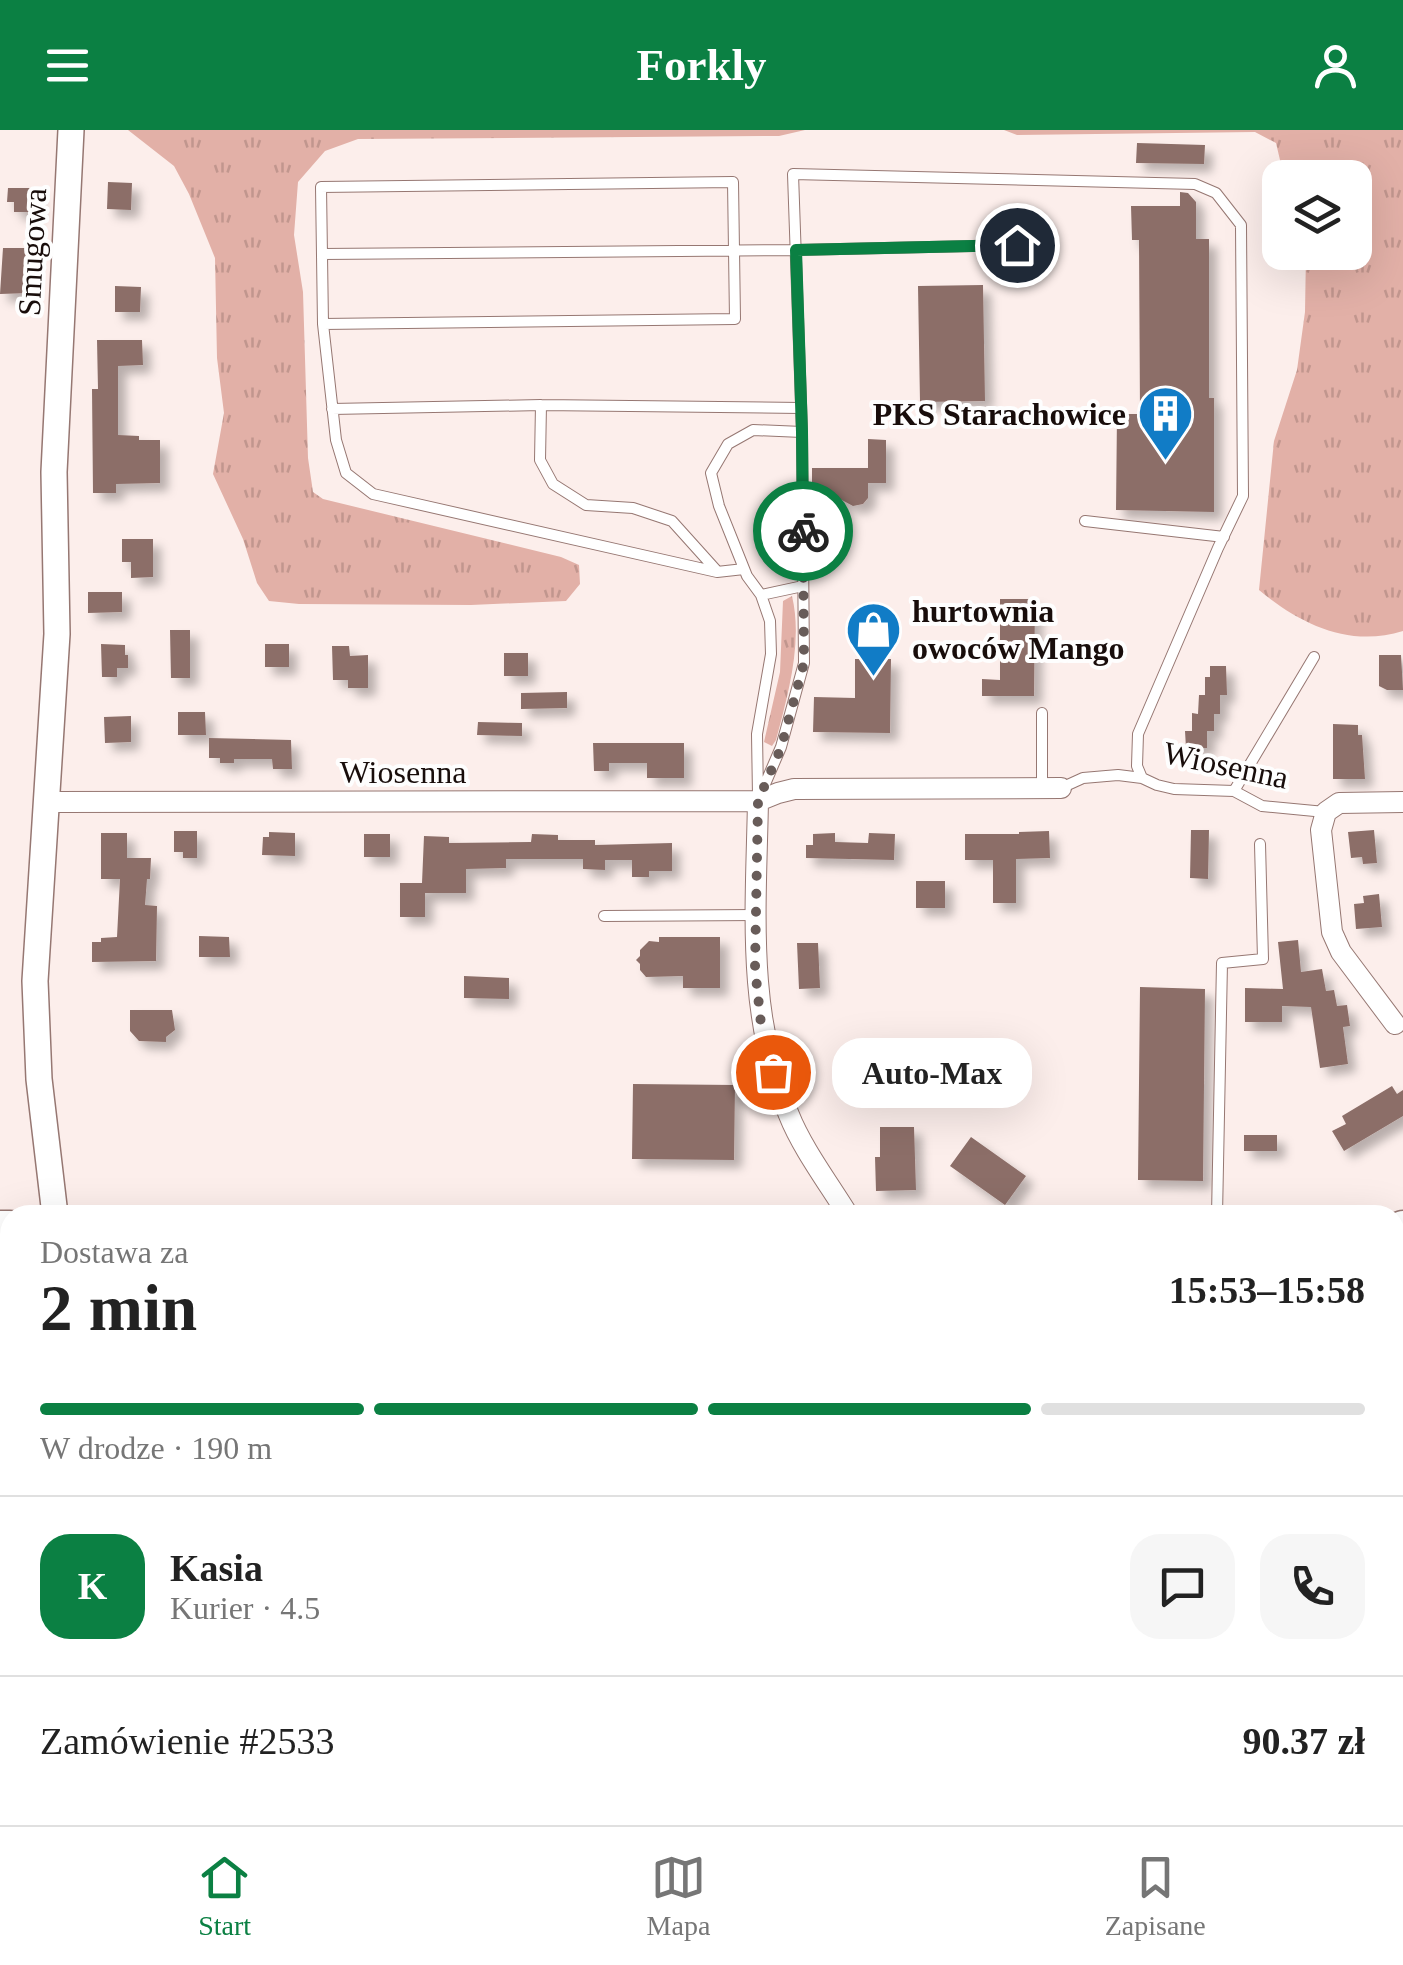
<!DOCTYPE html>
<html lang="pl">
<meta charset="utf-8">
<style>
:root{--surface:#fff;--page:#f6f6f6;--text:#222;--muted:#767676;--line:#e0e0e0;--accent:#0b8043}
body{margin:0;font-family:"Times New Roman",serif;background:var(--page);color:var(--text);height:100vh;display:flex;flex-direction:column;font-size:38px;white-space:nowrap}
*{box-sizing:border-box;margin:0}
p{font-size:32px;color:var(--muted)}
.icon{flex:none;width:55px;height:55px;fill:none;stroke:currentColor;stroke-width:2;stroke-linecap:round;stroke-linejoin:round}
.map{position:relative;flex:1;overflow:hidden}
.sheet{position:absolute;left:0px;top:1075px;width:1405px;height:620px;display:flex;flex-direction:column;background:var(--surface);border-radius:30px 30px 0 0;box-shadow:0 10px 40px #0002}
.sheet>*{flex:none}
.buttons{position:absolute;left:1262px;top:30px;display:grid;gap:20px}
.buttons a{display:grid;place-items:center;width:110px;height:110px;border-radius:20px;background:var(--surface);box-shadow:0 10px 40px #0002;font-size:50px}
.pin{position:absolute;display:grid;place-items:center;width:85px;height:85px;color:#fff;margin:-42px;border:5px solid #fff;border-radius:50%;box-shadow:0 2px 10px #0007}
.courier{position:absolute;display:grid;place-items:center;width:100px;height:100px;margin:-50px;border:8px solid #0b8043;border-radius:50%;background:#fff;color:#222;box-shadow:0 2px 12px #0007}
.bubble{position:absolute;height:70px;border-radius:30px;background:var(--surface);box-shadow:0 10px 40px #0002;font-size:32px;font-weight:600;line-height:70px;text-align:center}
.headline em{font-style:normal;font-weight:600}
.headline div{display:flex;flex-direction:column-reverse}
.headline{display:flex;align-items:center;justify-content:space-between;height:170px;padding:0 40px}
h1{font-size:65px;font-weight:600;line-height:75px}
.bar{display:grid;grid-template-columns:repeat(4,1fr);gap:15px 10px;align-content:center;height:120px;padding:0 40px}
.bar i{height:12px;border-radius:8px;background:var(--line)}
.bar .active{background:var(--accent)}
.bar p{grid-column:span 4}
.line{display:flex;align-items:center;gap:25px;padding:0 40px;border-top:2px solid var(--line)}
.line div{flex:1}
.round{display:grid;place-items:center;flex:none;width:105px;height:105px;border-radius:30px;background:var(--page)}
header{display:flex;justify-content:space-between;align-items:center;height:130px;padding:0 40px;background:var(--accent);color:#fff;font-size:45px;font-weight:600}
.tab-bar{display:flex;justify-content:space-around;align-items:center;height:140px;border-top:2px solid var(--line);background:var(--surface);font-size:28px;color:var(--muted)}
.tab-bar a{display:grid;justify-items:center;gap:5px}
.tab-bar .active{color:var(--accent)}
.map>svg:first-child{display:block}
</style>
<header><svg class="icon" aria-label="menu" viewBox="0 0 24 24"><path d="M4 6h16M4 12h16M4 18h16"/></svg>Forkly<svg class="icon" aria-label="person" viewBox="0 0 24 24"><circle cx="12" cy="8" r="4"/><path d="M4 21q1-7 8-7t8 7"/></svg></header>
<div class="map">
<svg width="1403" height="1695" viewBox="0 0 1403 1695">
<defs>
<pattern id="grass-tufts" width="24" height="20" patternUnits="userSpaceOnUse" patternTransform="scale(2.5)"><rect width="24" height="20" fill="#e2b0a7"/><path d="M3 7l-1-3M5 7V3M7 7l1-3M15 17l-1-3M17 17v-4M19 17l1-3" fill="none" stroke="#c1968e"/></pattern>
<filter id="shadow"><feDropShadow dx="8" dy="8" stdDeviation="5" flood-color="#0004"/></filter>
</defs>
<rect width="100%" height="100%" fill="#fceeeb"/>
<!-- grass -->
<path fill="url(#grass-tufts)" d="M128 0H805L779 6 358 9 325 21 298 52 294 105 303 162 308 328 313 362 323 369 561 427 579 435 580 454 566 471 471 475 299 474 269 471 257 453 243 409 213 344 224 283 217 228 215 128 189 64 174 36Z
M1004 0H1403V501C1349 518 1300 494 1259 460L1274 311 1297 240 1305 182 1306 123 1355 122V48L1284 47 1276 13 1255 2 1017 5Z
M792 466C803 512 788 565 776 610L772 616 764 612 780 542 783 471Z
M1403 1131V1421L1395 1422V1134Z"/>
<!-- building -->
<path fill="#8c6e68" filter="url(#shadow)" d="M1137 13 1205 15 1204 34 1136 33Z
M108 52 132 53 131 80 107 79Z
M8 58H35L36 82H14V72H7Z
M1180 62 1188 63 1196 72V109H1209V268H1214V382L1116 380 1117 284H1140L1139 110H1132L1131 76H1180Z
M3 118H26L28 163 0 164Z
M983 155 985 271 920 272 918 156Z
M115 156 141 157 140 182H115Z
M97 210H142L143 235 118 236V305L139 306V310H160V353L116 354V363H93L92 259H98Z
M868 309 886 310V353H868V368L863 374 853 376 812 354V338H868Z
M122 409H153V447L131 448V432H122Z
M88 462H122V482L88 483Z
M1000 469H1035L1034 566H982V549L1000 550Z
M170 500H190V548H171Z
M101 514 125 515V525H128V538H117V547H102Z
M265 514H289V537H265Z
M332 516H349L350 526 368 525V558H348V550H333Z
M504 523H528V546H504Z
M1379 525H1401L1403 560H1387L1379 556Z
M855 529H891L890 603 813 602 814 567 855 568Z
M1210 536H1226L1227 565H1220V584H1214V601H1207V618H1186L1185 601H1192V583L1198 584 1199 565H1205V547H1210Z
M567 562V578L521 579V563Z
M178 582H205L206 605H178Z
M131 586V612L105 613 104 587Z
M478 592 522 593V606L477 605Z
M1333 594 1358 595V605H1362L1365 649H1333Z
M209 608 291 610 292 639H273L272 629H234V633H220V628H209Z
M593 613H684V648H647V633H609V641H594Z
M1191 700H1209L1208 749 1190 748Z
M1374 700 1377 733 1363 734 1362 727 1351 728 1348 702Z
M174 701H197V728H183V722H174Z
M1049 701 1050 728 1016 729V773H993V730H965V704H1019V702Z
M269 702 295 703V726L262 725 263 707H269Z
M101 703H127V728H151L150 749H147L145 775 157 776 156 831 92 832V812H101V808L117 807 120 749H101Z
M835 703V712L868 713 869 703 895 704 894 730 806 728V715H813V704Z
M364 704H390V727H364Z
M532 704 558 705V710H595V715L672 713V741H649V747H632V730H605V740L583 739V729H506V738L466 739V763H425V787H400V753H422L424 706 449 707V713L531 712Z
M916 751H945V778H916Z
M1379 764 1382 797 1356 799 1354 774 1364 773 1363 766Z
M199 806 229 807 230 827H199Z
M659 807H720V858H683V846L646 847 640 840V834L636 830 640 826V820L649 811 659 812Z
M1298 810 1301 842 1322 839 1326 861 1334 860 1337 876 1347 875 1350 896 1343 897 1348 934 1320 938 1311 877 1282 876V892H1245V858L1283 859 1278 812Z
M797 813H818L820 858 799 859Z
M464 846 509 848V869L464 868Z
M1140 857 1205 859 1203 1051 1138 1050Z
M130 880H172L175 900 166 907V912L139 911 130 901Z
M965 917 989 918 988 945H982L981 958 913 955 914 934 961 937V933H964Z
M633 954 735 955 734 1030 632 1029Z
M1392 956 1397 964 1403 960V986L1344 1021 1332 1001 1346 994 1342 986Z
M880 997H914L916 1060 876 1061 875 1027H880Z
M1244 1005H1277V1021H1244Z
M971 1007 1026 1046 1005 1075 950 1036Z"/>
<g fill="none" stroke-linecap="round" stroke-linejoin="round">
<defs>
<path id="service" d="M322 124 796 120 1017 115
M323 194 735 189 733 52 321 57 323 194 336 310 346 343 373 364 717 442 744 439
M541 275 540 330 553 354 586 375 633 378 672 391 717 441
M332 279 541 275 801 278
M1085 391 1224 407
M761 465 803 456
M1042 658V583
M1061 658 1083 648 1118 645 1142 648 1157 655 1174 659 1234 661 1262 676 1325 682
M1234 661 1314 527
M758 666 757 604 771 524 770 491 761 465 747 446 719 376 711 343 728 314 753 300 802 302
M759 668 781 617 804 533 802 302 793 44 1195 54 1216 63 1241 95 1243 366 1218 418 1138 604 1137 636 1142 648
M604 786 756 785
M1217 1085 1222 833 1263 829 1260 714
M0 1252 10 1248
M0 1476 10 1472
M830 1685 832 1695
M1257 1685 1262 1695"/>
<path id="minor" d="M758 671C756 778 746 885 789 985 802 1018 829 1054 848 1085
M48 672 758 671 778 663 794 659 1061 658
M1395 894 1341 822 1332 802 1321 700 1326 682 1339 673 1403 672
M167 1685 169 1695"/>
<path id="tertiary" d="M55 1085 39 949 35 851 57 504 54 342 71 0"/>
<path id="primary" d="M0 1097H10
M1395 1100 1403 1097"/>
</defs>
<!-- service casing -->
<use href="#service" stroke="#967772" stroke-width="12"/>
<!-- minor casing -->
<use href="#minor" stroke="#967772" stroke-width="22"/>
<!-- tertiary casing -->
<use href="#tertiary" stroke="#967772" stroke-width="28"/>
<!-- primary casing -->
<use href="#primary" stroke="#967772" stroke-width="35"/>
<!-- service -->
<use href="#service" stroke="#fff" stroke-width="10"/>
<!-- minor -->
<use href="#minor" stroke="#fff" stroke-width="20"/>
<!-- tertiary -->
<use href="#tertiary" stroke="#fff" stroke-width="25"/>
<!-- primary -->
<use href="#primary" stroke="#fff" stroke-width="32"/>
</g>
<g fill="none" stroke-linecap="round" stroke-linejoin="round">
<!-- done -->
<path stroke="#685c59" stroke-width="10" stroke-dasharray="0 18" d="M773 942 761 894 755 838 758 671 781 618 804 533 803 401"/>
<!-- route -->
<path stroke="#0b8043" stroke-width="12" d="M803 401 802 302 796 120 1017 115"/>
</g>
<!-- icons -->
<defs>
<symbol id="building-pin" viewBox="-11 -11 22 30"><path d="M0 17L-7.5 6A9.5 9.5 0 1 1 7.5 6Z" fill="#117cc6" stroke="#fefefe"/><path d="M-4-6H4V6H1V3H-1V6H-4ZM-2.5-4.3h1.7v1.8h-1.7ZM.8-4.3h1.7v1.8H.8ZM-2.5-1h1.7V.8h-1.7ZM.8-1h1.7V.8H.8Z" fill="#fff"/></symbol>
<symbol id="shop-pin" viewBox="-11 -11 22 30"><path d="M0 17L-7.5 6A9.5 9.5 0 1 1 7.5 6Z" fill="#117cc6" stroke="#fefefe"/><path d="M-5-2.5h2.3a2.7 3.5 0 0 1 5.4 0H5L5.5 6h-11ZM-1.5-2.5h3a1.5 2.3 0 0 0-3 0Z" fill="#fff"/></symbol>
</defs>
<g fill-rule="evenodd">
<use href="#building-pin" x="1134" y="252" width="63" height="86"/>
<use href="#shop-pin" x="842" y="468" width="63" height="86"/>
</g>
<g text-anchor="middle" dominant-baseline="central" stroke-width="8" stroke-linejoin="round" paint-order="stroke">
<!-- street labels -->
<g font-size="32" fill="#180d0b" stroke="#fefefe">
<text transform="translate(32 122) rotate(-87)">Smugowa</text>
<text transform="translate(1226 635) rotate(12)">Wiosenna</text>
<text x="403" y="642">Wiosenna</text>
</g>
<!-- poi labels -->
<g font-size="32" font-weight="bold" fill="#180d0b" stroke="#fefefe" text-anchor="end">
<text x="1126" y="284">PKS Starachowice</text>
<text x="912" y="481" text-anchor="start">hurtownia<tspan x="912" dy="37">owoców Mango</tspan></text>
</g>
</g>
</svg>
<div class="buttons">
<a><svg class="icon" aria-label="layers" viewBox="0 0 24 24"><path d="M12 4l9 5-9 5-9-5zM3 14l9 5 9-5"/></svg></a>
</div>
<div class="pin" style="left:773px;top:942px;background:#ea580c"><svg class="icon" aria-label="bag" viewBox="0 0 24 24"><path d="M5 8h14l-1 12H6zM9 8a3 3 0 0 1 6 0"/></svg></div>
<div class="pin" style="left:1017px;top:115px;background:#1f2937"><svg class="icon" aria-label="home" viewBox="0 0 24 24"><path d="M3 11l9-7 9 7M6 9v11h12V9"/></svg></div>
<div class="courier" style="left:803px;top:401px"><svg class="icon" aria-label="bike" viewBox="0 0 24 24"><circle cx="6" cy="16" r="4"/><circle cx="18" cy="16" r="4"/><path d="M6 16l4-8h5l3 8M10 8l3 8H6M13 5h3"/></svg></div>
<div class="bubble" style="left:832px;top:908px;width:200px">Auto-Max</div>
<section class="sheet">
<div class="headline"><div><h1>2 min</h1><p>Dostawa za</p></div><em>15:53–15:58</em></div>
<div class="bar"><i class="active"></i><i class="active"></i><i class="active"></i><i></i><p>W drodze · 190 m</p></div>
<div class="line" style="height:180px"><b class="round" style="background:var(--accent);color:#fff">K</b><div><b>Kasia</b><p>Kurier · 4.5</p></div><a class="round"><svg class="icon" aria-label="chat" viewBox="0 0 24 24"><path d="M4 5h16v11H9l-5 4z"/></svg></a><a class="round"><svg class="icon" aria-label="phone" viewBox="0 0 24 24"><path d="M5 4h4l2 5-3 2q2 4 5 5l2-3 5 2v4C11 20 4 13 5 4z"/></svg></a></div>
<div class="line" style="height:130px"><div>Zamówienie #2533</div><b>90.37 zł</b></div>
</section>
</div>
<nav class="tab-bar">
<a class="active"><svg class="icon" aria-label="home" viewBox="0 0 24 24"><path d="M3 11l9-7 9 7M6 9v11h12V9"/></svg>Start</a>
<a><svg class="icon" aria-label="map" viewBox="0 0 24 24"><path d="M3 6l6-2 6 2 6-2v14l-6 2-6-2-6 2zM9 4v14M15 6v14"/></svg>Mapa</a>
<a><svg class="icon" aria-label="saved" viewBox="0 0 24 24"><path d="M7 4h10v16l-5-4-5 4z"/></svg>Zapisane</a>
</nav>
